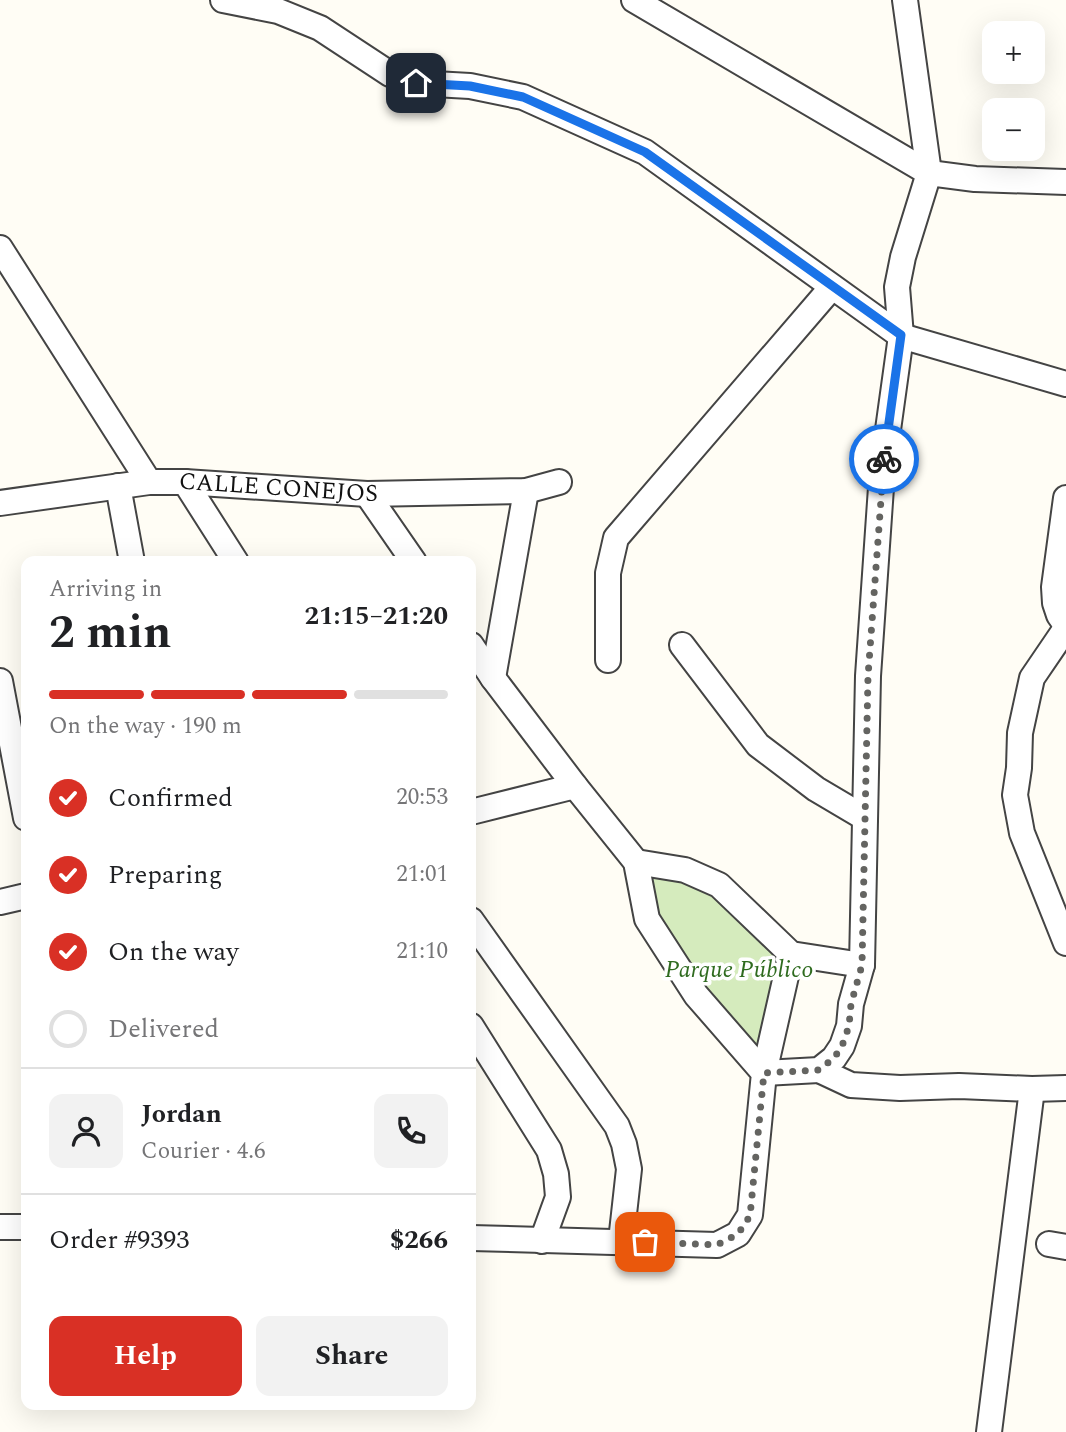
<!DOCTYPE html>
<meta charset="utf-8">
<style>
:root{--surface:#fff;--page:#f2f2f2;--text:#202124;--muted:#757577;--line:#e0e0e0;--accent:#d93025}
body{margin:0;font-family:Spectral,serif;background:var(--page);color:var(--text);height:100vh;display:flex;flex-direction:column;font-size:26px;white-space:nowrap}
*{box-sizing:border-box;margin:0}
p{font-size:23px;color:var(--muted)}
.icon{flex:none;width:38px;height:38px;fill:none;stroke:currentColor;stroke-width:2;stroke-linecap:round;stroke-linejoin:round}
.map{position:relative;flex:1;overflow:hidden}
.drawer{position:absolute;left:21px;top:556px;width:455px;height:854px;display:flex;flex-direction:column;background:var(--surface);border-radius:14px;box-shadow:0 7px 28px #0002}
.drawer>*{flex:none}
.tools{position:absolute;left:982px;top:21px;display:grid;gap:14px}
.tools a{display:grid;place-items:center;width:63px;height:63px;border-radius:14px;background:var(--surface);box-shadow:0 7px 28px #0002;font-size:35px}
.pin{position:absolute;display:grid;place-items:center;width:60px;height:60px;color:#fff;margin:-30px;border-radius:14px;box-shadow:0 4px 10px #0006}
.courier{position:absolute;display:grid;place-items:center;width:70px;height:70px;margin:-35px;border:5px solid #1a73e8;border-radius:50%;background:#fff;color:#222;box-shadow:0 2px 9px #0007}
.summary em{font-style:normal;font-weight:700}
.summary div{display:flex;flex-direction:column-reverse}
.summary{display:flex;align-items:center;justify-content:space-between;height:119px;padding:0 28px}
h1{font-size:46px;font-weight:700;line-height:52px}
.bar{display:grid;grid-template-columns:repeat(4,1fr);gap:10px 7px;align-content:center;height:84px;padding:0 28px}
.bar i{height:9px;border-radius:5px;background:var(--line)}
.bar .active{background:var(--accent)}
.bar p{grid-column:span 4}
.line{display:flex;align-items:center;gap:18px;padding:0 28px;border-top:2px solid var(--line)}
.line div{flex:1}
.round{display:grid;place-items:center;flex:none;width:74px;height:74px;border-radius:14px;background:var(--page)}
ol{padding:0 28px;list-style:none}
li{display:flex;align-items:center;gap:21px;height:77px}
li p{margin-inline-start:auto}
li .icon{padding:7px;border-radius:50%;background:var(--accent);color:#fff;stroke-width:4}
li:last-child{color:var(--muted)}
li i{width:38px;height:38px;border:4px solid var(--line);border-radius:50%}
.cta{display:flex;gap:14px;margin-top:auto;padding:14px 28px}
.cta a{flex:1;height:80px;border-radius:14px;background:var(--accent);color:#fff;font-size:28px;font-weight:700;line-height:80px;text-align:center}
.cta a+a{background:var(--page);color:var(--text)}
.map>svg:first-child{display:block}
</style>
<div class="map">
<svg width="1066" height="1432" viewBox="0 0 1066 1432">
<rect width="100%" height="100%" fill="#fffdf5"/>
<!-- green -->
<path fill="#d5ebbd" d="M636 862 685 870 791 954 764 1073 686 980Z"/>
<g fill="none" stroke-linecap="round" stroke-linejoin="round">
<defs>
<g id="street">
<path d="M223 0 278 11 320 28 390 74 416 83 470 86 523 97 645 152 901 336 1066 384"/>
<path d="M634 0 929 173 975 179 1066 182"/>
<path d="M0 248 149 482"/>
<path d="M185 482 236 562"/>
<path d="M118 486 132 562"/>
<path d="M367 494 414 562"/>
<path d="M1066 498 1054 587 1055 603 1059 615 1066 625"/>
<path id="s1" d="M0 503 149 482H185L367 494 526 491 559 482"/>
<path d="M1066 628 1032 678 1020 733 1019 768 1015 795 1022 833 1066 943"/>
<path d="M471 645 493 678 575 786 636 862 647 919 696 995 764 1073 750 1215 738 1234 717 1245 471 1238"/>
<path d="M682 645 758 745 816 789 865 818"/>
<path d="M608 660V573L616 538 832 287"/>
<path d="M493 678 526 491"/>
<path d="M0 681 26 818"/>
<path d="M471 812 575 786"/>
<path d="M636 862 685 870 719 885 791 954 862 965"/>
<path d="M0 902 26 896"/>
<path d="M471 920 617 1126 624 1144 629 1169 621 1241"/>
<path d="M791 954 764 1073 819 1070 834 1058 842 1046 849 1026 851 1004 862 965 868 676 882 473 901 336 897 287 903 257 929 173 905 0"/>
<path d="M471 1026 549 1150 556 1174 558 1197 542 1241"/>
<path d="M819 1070 851 1085 900 1088 959 1086 1032 1089 1066 1088"/>
<path d="M0 1227H26"/>
<path d="M1049 1244 1066 1247"/>
<path d="M989 1432 1032 1089"/>
</g>
</defs>
<!-- street casing -->
<use href="#street" stroke="#444" stroke-width="28"/>
<!-- street -->
<use href="#street" stroke="#fff" stroke-width="24"/>
</g>
<g fill="none" stroke-linecap="round" stroke-linejoin="round">
<!-- done -->
<path stroke="#646461" stroke-width="7" stroke-dasharray="0 12.6" d="M645 1242 717 1245 738 1234 750 1216 764 1073 819 1070 834 1058 842 1046 849 1026 851 1004 862 965 868 676 884 459"/>
<!-- route -->
<path stroke="#1a73e8" stroke-width="9" d="M416 83 470 86 523 97 645 152 901 335 884 459"/>
</g>
<g text-anchor="middle" dominant-baseline="central" stroke-width="7" stroke-linejoin="round" paint-order="stroke">
<!-- street labels -->
<g font-size="24" fill="#111" stroke="#fff">
<text stroke="none"><textPath href="#s1" startOffset="280">CALLE CONEJOS</textPath></text>
</g>
<!-- park labels -->
<g font-size="24" font-style="italic" fill="#2f6b1f" stroke="#fff">
<text x="739" y="970">Parque Público</text>
</g>
</g>
</svg>
<div class="tools">
<a>+</a>
<a>−</a>
</div>
<div class="pin" style="left:645px;top:1242px;background:#ea580c"><svg class="icon" aria-label="bag" viewBox="0 0 24 24"><path d="M5 8h14l-1 12H6zM9 8a3 3 0 0 1 6 0"/></svg></div>
<div class="pin" style="left:416px;top:83px;background:#1f2937"><svg class="icon" aria-label="home" viewBox="0 0 24 24"><path d="M3 11l9-7 9 7M6 9v11h12V9"/></svg></div>
<div class="courier" style="left:884px;top:459px"><svg class="icon" aria-label="bike" viewBox="0 0 24 24"><circle cx="6" cy="16" r="4"/><circle cx="18" cy="16" r="4"/><path d="M6 16l4-8h5l3 8M10 8l3 8H6M13 5h3"/></svg></div>
<section class="drawer">
<div class="summary"><div><h1>2 min</h1><p>Arriving in</p></div><em>21:15–21:20</em></div>
<div class="bar"><i class="active"></i><i class="active"></i><i class="active"></i><i></i><p>On the way · 190 m</p></div>
<ol>
<li><svg class="icon" aria-label="check" viewBox="0 0 24 24"><path d="M5 12l5 5 9-10"/></svg>Confirmed<p>20:53</p></li>
<li><svg class="icon" aria-label="check" viewBox="0 0 24 24"><path d="M5 12l5 5 9-10"/></svg>Preparing<p>21:01</p></li>
<li><svg class="icon" aria-label="check" viewBox="0 0 24 24"><path d="M5 12l5 5 9-10"/></svg>On the way<p>21:10</p></li>
<li><i></i>Delivered</li>
</ol>
<div class="line" style="height:126px"><a class="round"><svg class="icon" aria-label="person" viewBox="0 0 24 24"><circle cx="12" cy="8" r="4"/><path d="M4 21q1-7 8-7t8 7"/></svg></a><div><b>Jordan</b><p>Courier · 4.6</p></div><a class="round"><svg class="icon" aria-label="phone" viewBox="0 0 24 24"><path d="M5 4h4l2 5-3 2q2 4 5 5l2-3 5 2v4C11 20 4 13 5 4z"/></svg></a></div>
<div class="line" style="height:91px"><div>Order #9393</div><b>$266</b></div>
<div class="cta"><a>Help</a><a>Share</a></div>
</section>
</div>
